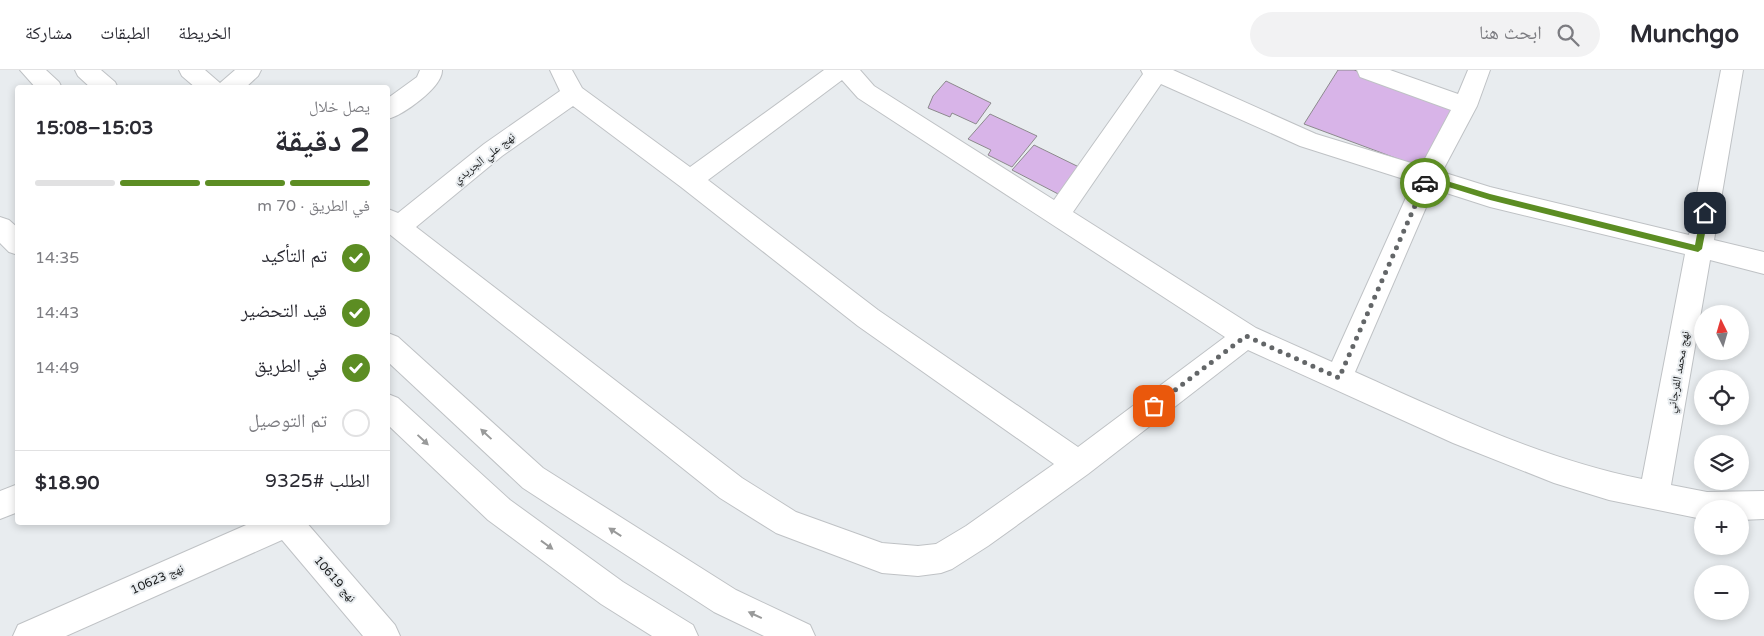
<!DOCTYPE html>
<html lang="ar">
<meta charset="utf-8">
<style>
:root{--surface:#fff;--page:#f2f2f3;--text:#2b2b33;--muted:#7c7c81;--line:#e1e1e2;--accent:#5c8d23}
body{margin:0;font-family:"Varela Round","Noto Naskh Arabic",sans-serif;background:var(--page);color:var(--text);direction:rtl;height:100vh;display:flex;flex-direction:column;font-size:19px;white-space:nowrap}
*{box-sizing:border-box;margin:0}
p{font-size:16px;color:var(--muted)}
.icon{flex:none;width:28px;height:28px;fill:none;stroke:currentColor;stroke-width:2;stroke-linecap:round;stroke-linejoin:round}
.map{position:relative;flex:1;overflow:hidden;direction:ltr}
.panel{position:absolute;left:15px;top:15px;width:375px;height:440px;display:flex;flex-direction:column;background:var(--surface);border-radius:5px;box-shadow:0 2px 8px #0003;direction:rtl}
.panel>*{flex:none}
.needle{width:32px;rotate:355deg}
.buttons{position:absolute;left:1694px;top:235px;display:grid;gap:10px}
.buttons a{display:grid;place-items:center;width:55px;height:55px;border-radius:50%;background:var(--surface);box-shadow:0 2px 8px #0003;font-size:25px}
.pin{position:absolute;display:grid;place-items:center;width:42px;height:42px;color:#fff;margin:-21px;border-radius:10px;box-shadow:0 2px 8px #0006}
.courier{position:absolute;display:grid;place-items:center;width:50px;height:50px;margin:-25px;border:4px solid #5c8d23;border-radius:50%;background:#fff;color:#222;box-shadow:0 1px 6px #0007}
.summary em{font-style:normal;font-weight:700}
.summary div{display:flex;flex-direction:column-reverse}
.summary{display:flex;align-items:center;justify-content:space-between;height:85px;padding:0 20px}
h1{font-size:32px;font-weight:700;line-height:38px}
.bar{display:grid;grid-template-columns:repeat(4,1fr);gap:8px 5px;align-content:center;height:60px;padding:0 20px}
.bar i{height:6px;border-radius:4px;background:var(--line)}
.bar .on{background:var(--accent)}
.bar p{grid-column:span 4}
.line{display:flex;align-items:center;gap:12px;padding:0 20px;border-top:1px solid var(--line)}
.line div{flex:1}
ol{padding:0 20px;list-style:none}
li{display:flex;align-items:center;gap:15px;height:55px}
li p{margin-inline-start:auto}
li .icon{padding:5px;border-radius:50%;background:var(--accent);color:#fff;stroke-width:4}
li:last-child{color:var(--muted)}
li i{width:28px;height:28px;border:2px solid var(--line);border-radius:50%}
header{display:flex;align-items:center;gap:30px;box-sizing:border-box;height:70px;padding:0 25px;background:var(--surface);border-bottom:1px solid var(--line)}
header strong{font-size:24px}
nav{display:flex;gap:28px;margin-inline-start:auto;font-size:18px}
.search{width:350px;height:45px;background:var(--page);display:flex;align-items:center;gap:12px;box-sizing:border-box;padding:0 18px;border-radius:28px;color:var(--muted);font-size:19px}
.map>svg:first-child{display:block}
</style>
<header>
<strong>Munchgo</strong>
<div class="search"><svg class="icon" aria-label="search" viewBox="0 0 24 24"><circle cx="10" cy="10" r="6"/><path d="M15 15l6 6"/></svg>ابحث هنا</div>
<nav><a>الخريطة</a><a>الطبقات</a><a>مشاركة</a></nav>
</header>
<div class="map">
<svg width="1764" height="566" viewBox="0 0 1764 566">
<rect width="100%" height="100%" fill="#e8ecef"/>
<!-- building -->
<path fill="#d8b4e8" stroke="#8c8a8d" d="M1338 0H1354L1459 37 1425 99 1304 54Z
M946 11 991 33 976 54 952 43 950 47 928 38 933 26Z
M990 44 1037 66 1012 97 988 85 991 80 968 69Z
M1034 75 1083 99 1062 126 1012 100Z"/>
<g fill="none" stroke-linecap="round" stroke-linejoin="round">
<defs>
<path id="minor" d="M179 0H205L220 13 235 0H261L258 6 245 18H196L182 6Z
M420 0H442C443 17 403 45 388 49V28L417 7Z
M550 0H572L582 18 690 97 824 0H860L874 16 1054 130 1143 4 1141 0H1173L1316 64 1421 96 1451 40 1360 7 1357 0H1390L1458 24 1468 0H1490L1477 36 1442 102 1490 117 1689 165 1721 0H1743L1714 170 1764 182V204L1710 190 1671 415 1707 422 1764 421V449L1740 450V439H1702V449L1609 430 1554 413 1453 373 1248 280 1088 404 988 476 952 499 941 503 918 506 882 503 776 463 720 428 388 163V139L398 143 484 74 560 21ZM842 10 858 28 1225 267 1078 377 878 240 708 110ZM1161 14 1300 76 1413 112 1332 292 1256 258 1073 142ZM573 36 681 117 858 256 1054 394 966 456 936 474 918 476 882 473 796 442 742 408 416 157 502 86ZM1434 119 1490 137 1685 184 1642 409C1542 389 1449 344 1355 302Z
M0 147 9 150 18 158V185L9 182 0 173Z
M18 414V442L0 449V421Z
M253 452H306L395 555 400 566H363L282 470 66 566H13L18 555Z"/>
<path id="highway" d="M20 0H46L59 12 62 18H36Z
M75 0H101L115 12 118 18H91L78 6Z
M388 263 398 267 543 398 736 520 810 555 815 566H764L714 542 523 418 388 292Z
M388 324 398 328 510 430 623 512 693 555 698 566H652L601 534 488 450 388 355Z"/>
</defs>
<!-- minor casing -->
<use href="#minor" stroke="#bfc2c5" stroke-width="2"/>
<!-- highway casing -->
<use href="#highway" stroke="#bfc2c5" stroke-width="2"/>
<!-- minor -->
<use href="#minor" fill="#fff" fill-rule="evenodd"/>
<!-- highway -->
<use href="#highway" fill="#fff" fill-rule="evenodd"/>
</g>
<!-- one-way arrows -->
<defs><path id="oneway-solid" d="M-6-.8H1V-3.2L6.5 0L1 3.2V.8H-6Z" transform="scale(1.25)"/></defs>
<g fill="#999a9a">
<use href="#oneway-solid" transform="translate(486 364) rotate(-137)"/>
<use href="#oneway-solid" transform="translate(423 370) rotate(43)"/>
<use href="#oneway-solid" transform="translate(615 462) rotate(-147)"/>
<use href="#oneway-solid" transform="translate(547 475) rotate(36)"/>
<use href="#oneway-solid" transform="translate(755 545) rotate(-155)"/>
</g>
<!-- route -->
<path fill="#5c8d23" d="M1427 105 1490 124 1695 175 1701 143 1705 140 1709 143 1702 179 1698 182 1490 130 1429 111 1427 115H1422L1423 108Z"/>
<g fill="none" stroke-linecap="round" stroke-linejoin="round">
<!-- done -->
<path stroke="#636668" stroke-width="5" stroke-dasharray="0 9" d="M1154 336 1246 266 1339 308 1425 113"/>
</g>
<g text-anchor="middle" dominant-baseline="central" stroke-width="4" stroke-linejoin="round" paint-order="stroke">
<!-- street labels -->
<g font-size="12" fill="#1c1e1f" stroke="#e8ecef">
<text transform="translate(484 88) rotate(-38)">نهج علي الجريدي</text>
<text transform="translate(1678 302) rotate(-80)">نهج محمد الفرجاني</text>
<text transform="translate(157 509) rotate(-24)">نهج 10623</text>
<text transform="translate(335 509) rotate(49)">نهج 10619</text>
</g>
</g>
</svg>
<div class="buttons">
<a><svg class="needle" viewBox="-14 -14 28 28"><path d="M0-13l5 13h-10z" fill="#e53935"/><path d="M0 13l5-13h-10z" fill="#7c7c81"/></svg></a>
<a><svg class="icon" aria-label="locate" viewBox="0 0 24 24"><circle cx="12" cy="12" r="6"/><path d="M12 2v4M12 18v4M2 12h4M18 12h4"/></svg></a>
<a><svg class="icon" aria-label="layers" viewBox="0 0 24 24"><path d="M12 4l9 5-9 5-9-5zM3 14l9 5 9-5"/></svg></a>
<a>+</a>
<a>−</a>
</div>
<div class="pin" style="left:1154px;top:336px;background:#ea580c"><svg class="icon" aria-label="bag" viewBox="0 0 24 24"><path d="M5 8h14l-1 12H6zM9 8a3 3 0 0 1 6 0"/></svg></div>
<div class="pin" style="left:1705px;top:143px;background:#1f2937"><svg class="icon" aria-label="home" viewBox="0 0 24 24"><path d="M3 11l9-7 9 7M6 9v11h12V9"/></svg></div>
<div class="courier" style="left:1425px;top:113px"><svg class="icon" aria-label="car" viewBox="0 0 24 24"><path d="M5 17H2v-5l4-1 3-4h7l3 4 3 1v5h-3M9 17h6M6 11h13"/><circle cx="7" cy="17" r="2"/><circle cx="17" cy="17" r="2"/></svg></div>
<section class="panel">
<div class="summary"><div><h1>2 دقيقة</h1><p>يصل خلال</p></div><em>15:03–15:08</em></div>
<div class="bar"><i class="on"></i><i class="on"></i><i class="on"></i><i></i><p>في الطريق · 70 m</p></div>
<ol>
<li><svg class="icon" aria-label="check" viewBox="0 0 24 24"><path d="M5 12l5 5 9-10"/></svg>تم التأكيد<p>14:35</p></li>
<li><svg class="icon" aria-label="check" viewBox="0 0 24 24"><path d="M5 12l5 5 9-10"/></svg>قيد التحضير<p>14:43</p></li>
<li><svg class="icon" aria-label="check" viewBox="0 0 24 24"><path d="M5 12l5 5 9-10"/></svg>في الطريق<p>14:49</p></li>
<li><i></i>تم التوصيل</li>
</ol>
<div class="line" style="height:65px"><div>الطلب #9325</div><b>$18.90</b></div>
</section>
</div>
